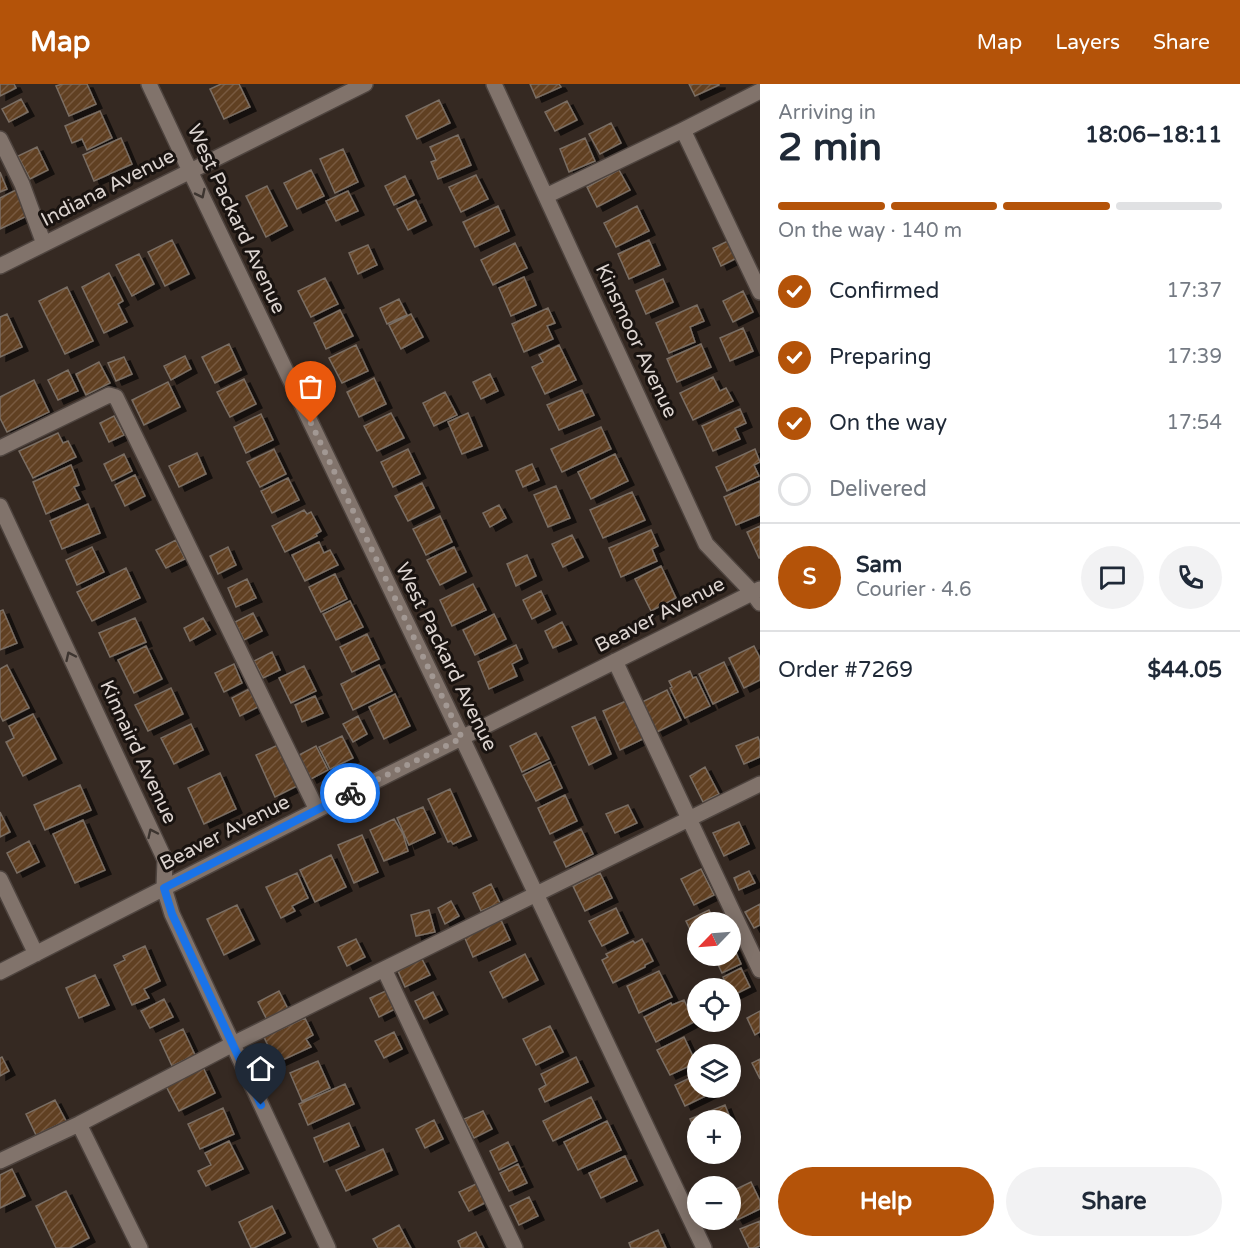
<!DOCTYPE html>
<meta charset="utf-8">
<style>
:root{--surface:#fff;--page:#f2f2f3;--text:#1f2937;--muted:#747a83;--line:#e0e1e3;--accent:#b45309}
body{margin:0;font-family:"Varela Round",sans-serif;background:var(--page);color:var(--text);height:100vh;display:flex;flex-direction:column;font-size:22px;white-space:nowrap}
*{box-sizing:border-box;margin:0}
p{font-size:20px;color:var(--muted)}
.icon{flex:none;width:33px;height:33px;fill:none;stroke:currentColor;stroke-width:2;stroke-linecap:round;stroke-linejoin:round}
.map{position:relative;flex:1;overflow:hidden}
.details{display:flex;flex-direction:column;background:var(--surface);width:480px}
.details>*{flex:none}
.needle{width:39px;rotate:245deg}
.fabs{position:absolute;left:687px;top:828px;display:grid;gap:12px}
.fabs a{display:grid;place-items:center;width:54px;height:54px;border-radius:50%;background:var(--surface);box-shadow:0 3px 15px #0003;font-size:30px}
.pin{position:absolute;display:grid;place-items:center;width:51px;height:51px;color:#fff;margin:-62px -26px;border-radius:50% 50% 50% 0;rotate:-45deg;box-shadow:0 0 6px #0007}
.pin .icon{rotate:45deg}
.courier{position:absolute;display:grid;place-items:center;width:60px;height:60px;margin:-30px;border:4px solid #1a73e8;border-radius:50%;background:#fff;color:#222;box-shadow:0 2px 8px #0007}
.headline em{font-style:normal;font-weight:700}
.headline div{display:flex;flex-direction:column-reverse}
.headline{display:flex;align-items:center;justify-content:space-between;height:102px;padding:0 18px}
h1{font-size:39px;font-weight:700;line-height:45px}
.bar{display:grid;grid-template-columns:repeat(4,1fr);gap:9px 6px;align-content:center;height:72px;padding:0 18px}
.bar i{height:8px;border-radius:4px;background:var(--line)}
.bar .on{background:var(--accent)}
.bar p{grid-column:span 4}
.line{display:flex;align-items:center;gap:15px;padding:0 18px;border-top:2px solid var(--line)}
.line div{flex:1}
.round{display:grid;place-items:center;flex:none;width:63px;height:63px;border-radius:32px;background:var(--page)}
ol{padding:0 18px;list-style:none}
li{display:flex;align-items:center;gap:18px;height:66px}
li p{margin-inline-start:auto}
li .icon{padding:6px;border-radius:50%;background:var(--accent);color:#fff;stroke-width:4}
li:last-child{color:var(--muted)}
li i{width:33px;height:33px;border:3px solid var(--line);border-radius:50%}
.primary-button{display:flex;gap:12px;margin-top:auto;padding:12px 18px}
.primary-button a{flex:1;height:69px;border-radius:36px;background:var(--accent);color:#fff;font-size:24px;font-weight:700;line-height:69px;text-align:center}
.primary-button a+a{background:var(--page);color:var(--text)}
header{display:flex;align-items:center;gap:36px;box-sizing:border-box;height:84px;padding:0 30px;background:var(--accent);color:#fff}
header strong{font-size:28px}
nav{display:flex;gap:33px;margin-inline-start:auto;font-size:21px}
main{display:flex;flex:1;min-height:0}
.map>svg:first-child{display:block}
</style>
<header>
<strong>Map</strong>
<nav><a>Map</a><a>Layers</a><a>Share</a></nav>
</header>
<main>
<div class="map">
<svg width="760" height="1164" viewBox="0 0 760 1164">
<defs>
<pattern id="building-hatch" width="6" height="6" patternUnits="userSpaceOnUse" patternTransform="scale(1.5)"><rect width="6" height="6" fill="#613f20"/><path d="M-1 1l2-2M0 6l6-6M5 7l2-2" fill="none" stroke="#775a3f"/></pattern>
<filter id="shadow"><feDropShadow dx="6" dy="4" stdDeviation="0" flood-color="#0009"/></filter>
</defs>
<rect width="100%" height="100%" fill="#352922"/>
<!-- building -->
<path fill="url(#building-hatch)" stroke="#7a6e64" stroke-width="1.5" filter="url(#shadow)" d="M0 0H14L16 4 0 12Z
M62 0H87L96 20 69 32 56 2Z
M221 0H239L250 23 224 35 210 5Z
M530 0H559L561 3 536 14Z
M689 0H719V1L695 12Z
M21 15 28 28 9 38 2 25Z
M439 16 450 39 417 55 406 32Z
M567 17 577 36 555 47 545 28Z
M100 27 112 54 87 66 82 55 72 59 65 42Z
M611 39 621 59 600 70 589 50Z
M458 51 471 81 438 95 431 78 436 76 430 63Z
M121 54 132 80 94 97 83 71Z
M585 54 595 77 569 88 560 65Z
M37 63 48 86 30 95 18 72Z
M343 65 358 98 335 109 320 75Z
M311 86 324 112 297 125 284 99Z
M619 86 630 106 597 123 587 103Z
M0 88 7 105 0 108Z
M476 91 488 115 461 128 449 103Z
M405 92 414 111 394 121 385 102Z
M267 102 287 142 266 153 246 112Z
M16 106 29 131 0 145V114Z
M348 107 358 127 336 137 326 117Z
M416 116 426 137 408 146 397 125Z
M498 122 509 147 475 163 463 138Z
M637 122 649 147 616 163 604 139Z
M172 156 189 190 165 202 148 168Z
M649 156 660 181 629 195 618 170Z
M730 156 739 173 721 182 713 164Z
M515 159 527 184 493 201 481 176Z
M368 161 377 181 358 190 349 169Z
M139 170 154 200 132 212 116 181Z
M109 189 123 217 118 220 127 238 104 249 82 203Z
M524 193 536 221 511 232 499 204Z
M325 194 338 220 311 233 298 207Z
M663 195 673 218 646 230 636 207Z
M67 203 93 257 65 270 39 217Z
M743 207 753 228 733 238 723 217Z
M399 215 407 231 387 240 380 224Z
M697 221 704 237 690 243 695 258 669 269 656 239Z
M548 224 555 239 547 242 553 255 524 268 512 240Z
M340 226 353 252 326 265 314 239Z
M7 230 22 263 0 273V233Z
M411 230 423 253 401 265 389 241Z
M743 244 753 267 730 277 720 254Z
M229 260 241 286 215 299 202 273Z
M701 260 711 283 677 298 667 275Z
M356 261 368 287 342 299 329 274Z
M559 261 576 296 545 310 532 283 543 278 539 271Z
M185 272 191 285 171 296 164 282Z
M124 273 132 290 116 297 108 279Z
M99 278 110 299 86 311 76 290Z
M68 286 78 307 58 316 48 296Z
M490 290 498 307 481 315 473 298Z
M713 293 720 307 726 304 733 317 693 336 680 309Z
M374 294 386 320 359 333 347 308Z
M244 295 256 320 230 333 217 308Z
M34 296 49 328 7 348 0 334V313Z
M168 298 180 323 144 341 132 316Z
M582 306 594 331 559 346 547 321Z
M445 308 457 331 434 342 423 319Z
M740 325 746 339 735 344 740 355 713 367 702 342Z
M391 329 404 354 377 367 364 342Z
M468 329 482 362 462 370 448 338Z
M261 330 273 356 246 369 234 343Z
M114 332 124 351 109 358 100 339Z
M601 343 611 365 562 388 551 365Z
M58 349 63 359 68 357 76 373 33 394 19 367Z
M274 365 286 390 260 403 247 378Z
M408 365 420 390 393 403 381 378Z
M755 365 760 378 754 381 759 392 727 407 716 383Z
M197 369 206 390 179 403 169 382Z
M124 370 132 387 112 397 104 380Z
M615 370 628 397 591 415 578 388Z
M532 380 539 396 523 403 516 387Z
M71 381 79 401 74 403 80 415 46 430 33 398Z
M135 391 145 412 125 422 115 401Z
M288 394 299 416 272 429 261 407Z
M760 397V431L736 441 724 413Z
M422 399 434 424 408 437 395 412Z
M556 402 570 434 548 443 534 411Z
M632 408 645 436 603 454 590 426Z
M88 420 100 449 62 465 50 437Z
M499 421 506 434 490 443 483 429Z
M304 426 307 430 311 428 321 447 316 450 317 452 285 468 272 442Z
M440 432 452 458 426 471 413 445Z
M760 442V474H759L747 448Z
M651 446 658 462 652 465 657 477 621 493 609 464Z
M572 451 583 473 563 483 552 460Z
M176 456 185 475 166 484 156 466Z
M319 458 324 469 330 466 338 481 305 497 292 471Z
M92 463 104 488 77 501 66 476Z
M228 463 236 481 218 490 210 472Z
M454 463 466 488 440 501 427 476Z
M527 471 536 492 516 502 507 480Z
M661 482 676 514 651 527 635 495Z
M126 484 140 514 92 537 77 508Z
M335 490 347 515 321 528 309 503Z
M247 495 256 514 236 523 228 504Z
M473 500 486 526 452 542 440 516Z
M541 507 550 526 532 535 523 516Z
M350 517 363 543 336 556 323 530Z
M3 526 17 559 0 566V527Z
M253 529 262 547 244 556 235 538Z
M494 530 506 555 475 571 463 546Z
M135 534 146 558 110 573 99 549Z
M203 534 210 546 190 557 184 544Z
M562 538 571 556 553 564 545 547Z
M367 550 379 575 352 588 340 563Z
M516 561 522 575 512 580 517 592 489 605 478 578Z
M146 562 162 595 134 609 118 576Z
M754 562 760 574V596L744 604 729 574Z
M272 568 280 586 263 594 254 577Z
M724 578 738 608 713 620 699 590Z
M234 580 242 599 224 608 215 589Z
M7 581 29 624 3 637 0 631V585Z
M379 581 392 607 353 626 341 600Z
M304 582 316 607 291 619 279 594Z
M690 587 693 594 696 593 710 622 685 634 670 604 672 603 669 597Z
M171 604 183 630 148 647 135 621Z
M249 605 258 623 240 632 232 614Z
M667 606 681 636 657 648 642 618Z
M395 610 410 642 384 655 369 623Z
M315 612 323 629 302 638 295 621Z
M626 617 643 655 620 666 603 627Z
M33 630 56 675 23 692 6 658 14 654 9 642Z
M358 632 367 650 353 658 343 640Z
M595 633 611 670 589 681 572 643Z
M191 640 203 666 174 680 161 654Z
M536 649 549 675 522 688 510 662Z
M342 652 353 674 330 685 319 663Z
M758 653 760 658V673L744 680 736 662Z
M278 661 297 702 275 713 256 671Z
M316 662 328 686 311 695 299 671Z
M550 678 562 704 536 717 523 691Z
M705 683 719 710 703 718 690 692Z
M220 689 236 725 204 740 188 704Z
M80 701 91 726 45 746 34 721Z
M450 705 471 752 453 760 451 757 448 758 428 715Z
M565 711 577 737 550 750 538 724Z
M628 721 637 739 615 749 606 730Z
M423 723 435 749 409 761 397 734Z
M0 728 10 748 0 753Z
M394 735 403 750 408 767 384 777 370 746Z
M83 736 105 786 75 799 53 750Z
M739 738 749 760 724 772 713 749Z
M581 745 593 770 566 783 554 758Z
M362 751 378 788 354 799 338 761Z
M29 757 39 778 17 789 7 769Z
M331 771 346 803 315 818 300 786Z
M701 785 714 811 694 821 681 795Z
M749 787 755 799 739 806 734 794Z
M297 789 308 814 292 822 295 827 281 834 266 803Z
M600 789 612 814 585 827 573 802Z
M491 800 500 819 481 827 473 809Z
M451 817 459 832 445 840 438 824Z
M760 820V841L754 844 745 828Z
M237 821 254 856 224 871 207 835Z
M616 824 628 849 602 862 589 837Z
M429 826 435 848 416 852 411 831Z
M709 826 715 838H698L697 860 686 837Z
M501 836 510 856 473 873 464 852Z
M356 855 365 873 347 882 338 863Z
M642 855 653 877 645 881V883L613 899 602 876 608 873 606 870 633 857 635 859Z
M145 862 160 897 144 905 149 914 132 921 114 881 125 876 123 872Z
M733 862 741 880 722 889 714 872H730V864Z
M525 870 538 896 503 914 490 888Z
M422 875 430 891 405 903 398 887Z
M741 884 750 903 732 912 730 904H728L723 893Z
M659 887 672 913 639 929 627 902Z
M95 891 109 921 79 934 66 904Z
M388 906 397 924 379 933 370 914Z
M279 907 289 927 268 938 258 918Z
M433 908 442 926 424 935 415 917Z
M164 915 173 933 150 944 141 927Z
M684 916 694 938 656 958 644 933 671 919 672 921Z
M760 927V948L755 951 747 934Z
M305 934 313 951 306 955 311 963 276 979 264 953Z
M550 942 563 968 536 981 523 955Z
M183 945 195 971 172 982 160 956Z
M394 948 402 965 384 974 375 957Z
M684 953 696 979 670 991 657 966Z
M2 973 9 987 0 992V974Z
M576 973 588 998 545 1018 539 1005 546 1001 541 990Z
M760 975V995L752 979Z
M318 977 330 1004 302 1017 290 989Z
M203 983 215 1009 179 1027 166 1002Z
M698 990V1004H722L685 1022 675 1001Z
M345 1000 354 1020 308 1041 299 1020Z
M591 1013 601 1034 553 1057 543 1037Z
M55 1016 66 1037 36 1051 26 1030Z
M725 1021 735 1046 730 1048V1036H698V1054L690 1035Z
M223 1024 234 1050 200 1065 188 1040Z
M483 1027 492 1045 474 1054 464 1035Z
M434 1036 443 1055 425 1064 416 1045Z
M607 1037 621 1066 578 1086 564 1058Z
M349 1039 359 1062 324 1078 314 1054Z
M229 1057 243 1085 206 1102 198 1087 211 1081 205 1069Z
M508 1058 517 1077 499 1086 490 1067Z
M383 1065 392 1086 346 1107 336 1086Z
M625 1072 637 1097 601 1114 589 1089Z
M518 1080 527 1099 509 1107 500 1089Z
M12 1085 25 1112 0 1124V1091Z
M751 1098 760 1117V1125L737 1136 730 1124V1108Z
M478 1099 487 1118 469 1127 459 1108Z
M66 1107 89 1154 70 1164H56L36 1122Z
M529 1113 538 1132 519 1141 510 1122Z
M272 1122 285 1149 254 1164H251L239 1138Z
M760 1137V1162L755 1164H749L740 1145Z
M399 1141 411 1164H378L373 1155Z
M658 1146 666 1164H631L629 1159Z
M476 1148 484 1164H461L458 1157Z"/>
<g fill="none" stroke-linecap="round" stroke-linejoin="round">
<defs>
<path id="minor" d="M149 0 190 87 462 654 704 1164
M494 0 706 460 752 508 760 519
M683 46 760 208
M0 55 22 100 44 160
M546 112 683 46 760 7
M0 182 365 0
M0 364 109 311 116 313 317 726
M0 422 165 776 164 804 172 830 328 1164
M615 577 760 886
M0 795 36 870
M384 885 760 700
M0 888 317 726 760 505
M79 1040 140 1164
M0 1077 79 1040 233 960 384 885 515 1164"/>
</defs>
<!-- minor casing -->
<use href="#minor" stroke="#4e443f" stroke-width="18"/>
<!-- minor -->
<use href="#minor" stroke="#81736b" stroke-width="15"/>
</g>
<!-- one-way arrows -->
<defs><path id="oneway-chevron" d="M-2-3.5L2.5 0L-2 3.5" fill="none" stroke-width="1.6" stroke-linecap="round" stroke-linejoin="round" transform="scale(1.5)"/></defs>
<g stroke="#3d3530">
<use href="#oneway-chevron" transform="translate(201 110) rotate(64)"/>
<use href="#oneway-chevron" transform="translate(70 572) rotate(-115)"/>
<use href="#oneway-chevron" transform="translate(152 749) rotate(-115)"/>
</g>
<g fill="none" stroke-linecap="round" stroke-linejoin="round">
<!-- done -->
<path stroke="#a29893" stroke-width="6" stroke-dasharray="0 10.8" d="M311 339 462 654 350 709"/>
<!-- route -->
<path stroke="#1a73e8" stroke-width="8" d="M261 1021 172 830 164 804 350 709"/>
</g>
<g text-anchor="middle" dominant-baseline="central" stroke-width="6" stroke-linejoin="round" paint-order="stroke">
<!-- street labels -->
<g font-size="20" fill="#dcd4d0" stroke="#191310">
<text transform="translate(108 104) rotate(-27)">Indiana Avenue</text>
<text transform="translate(236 135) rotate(65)">West Packard Avenue</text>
<text transform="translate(636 257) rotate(65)">Kinsmoor Avenue</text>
<text transform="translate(660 531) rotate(-27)">Beaver Avenue</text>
<text transform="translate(446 573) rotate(64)">West Packard Avenue</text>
<text transform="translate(138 668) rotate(65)">Kinnaird Avenue</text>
<text transform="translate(225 749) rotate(-27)">Beaver Avenue</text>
</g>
</g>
</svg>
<div class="fabs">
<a><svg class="needle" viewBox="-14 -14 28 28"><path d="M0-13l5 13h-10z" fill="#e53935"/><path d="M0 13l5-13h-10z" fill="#747a83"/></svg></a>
<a><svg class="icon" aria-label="locate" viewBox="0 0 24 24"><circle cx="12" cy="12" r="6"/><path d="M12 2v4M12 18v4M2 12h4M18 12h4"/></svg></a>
<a><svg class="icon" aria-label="layers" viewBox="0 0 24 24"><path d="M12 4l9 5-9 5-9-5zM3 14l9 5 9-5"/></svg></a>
<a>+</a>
<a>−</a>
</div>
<div class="pin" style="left:311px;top:339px;background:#ea580c"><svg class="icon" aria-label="bag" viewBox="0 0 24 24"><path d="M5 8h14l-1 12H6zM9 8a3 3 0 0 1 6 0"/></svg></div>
<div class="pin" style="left:261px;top:1021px;background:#1f2937"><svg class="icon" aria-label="home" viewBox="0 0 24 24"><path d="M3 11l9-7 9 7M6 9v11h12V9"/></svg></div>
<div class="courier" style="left:350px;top:709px"><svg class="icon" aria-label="bike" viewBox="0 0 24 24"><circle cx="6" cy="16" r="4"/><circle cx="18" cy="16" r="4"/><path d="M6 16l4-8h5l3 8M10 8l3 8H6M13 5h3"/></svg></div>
</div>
<section class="details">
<div class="headline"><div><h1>2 min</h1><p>Arriving in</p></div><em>18:06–18:11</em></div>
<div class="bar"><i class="on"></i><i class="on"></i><i class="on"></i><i></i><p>On the way · 140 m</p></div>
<ol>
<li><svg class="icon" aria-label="check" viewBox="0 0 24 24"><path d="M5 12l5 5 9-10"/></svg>Confirmed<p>17:37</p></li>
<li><svg class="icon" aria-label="check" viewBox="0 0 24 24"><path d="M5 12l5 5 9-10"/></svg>Preparing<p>17:39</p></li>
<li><svg class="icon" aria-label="check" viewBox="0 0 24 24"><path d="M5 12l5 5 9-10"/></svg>On the way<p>17:54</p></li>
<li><i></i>Delivered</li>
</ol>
<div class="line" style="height:108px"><b class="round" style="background:var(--accent);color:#fff">S</b><div><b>Sam</b><p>Courier · 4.6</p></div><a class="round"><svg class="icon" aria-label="chat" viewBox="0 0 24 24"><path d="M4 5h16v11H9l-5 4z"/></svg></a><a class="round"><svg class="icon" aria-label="phone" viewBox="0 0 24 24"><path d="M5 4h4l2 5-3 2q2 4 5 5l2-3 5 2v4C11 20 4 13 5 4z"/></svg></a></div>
<div class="line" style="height:78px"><div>Order #7269</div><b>$44.05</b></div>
<div class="primary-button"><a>Help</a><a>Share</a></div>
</section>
</main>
